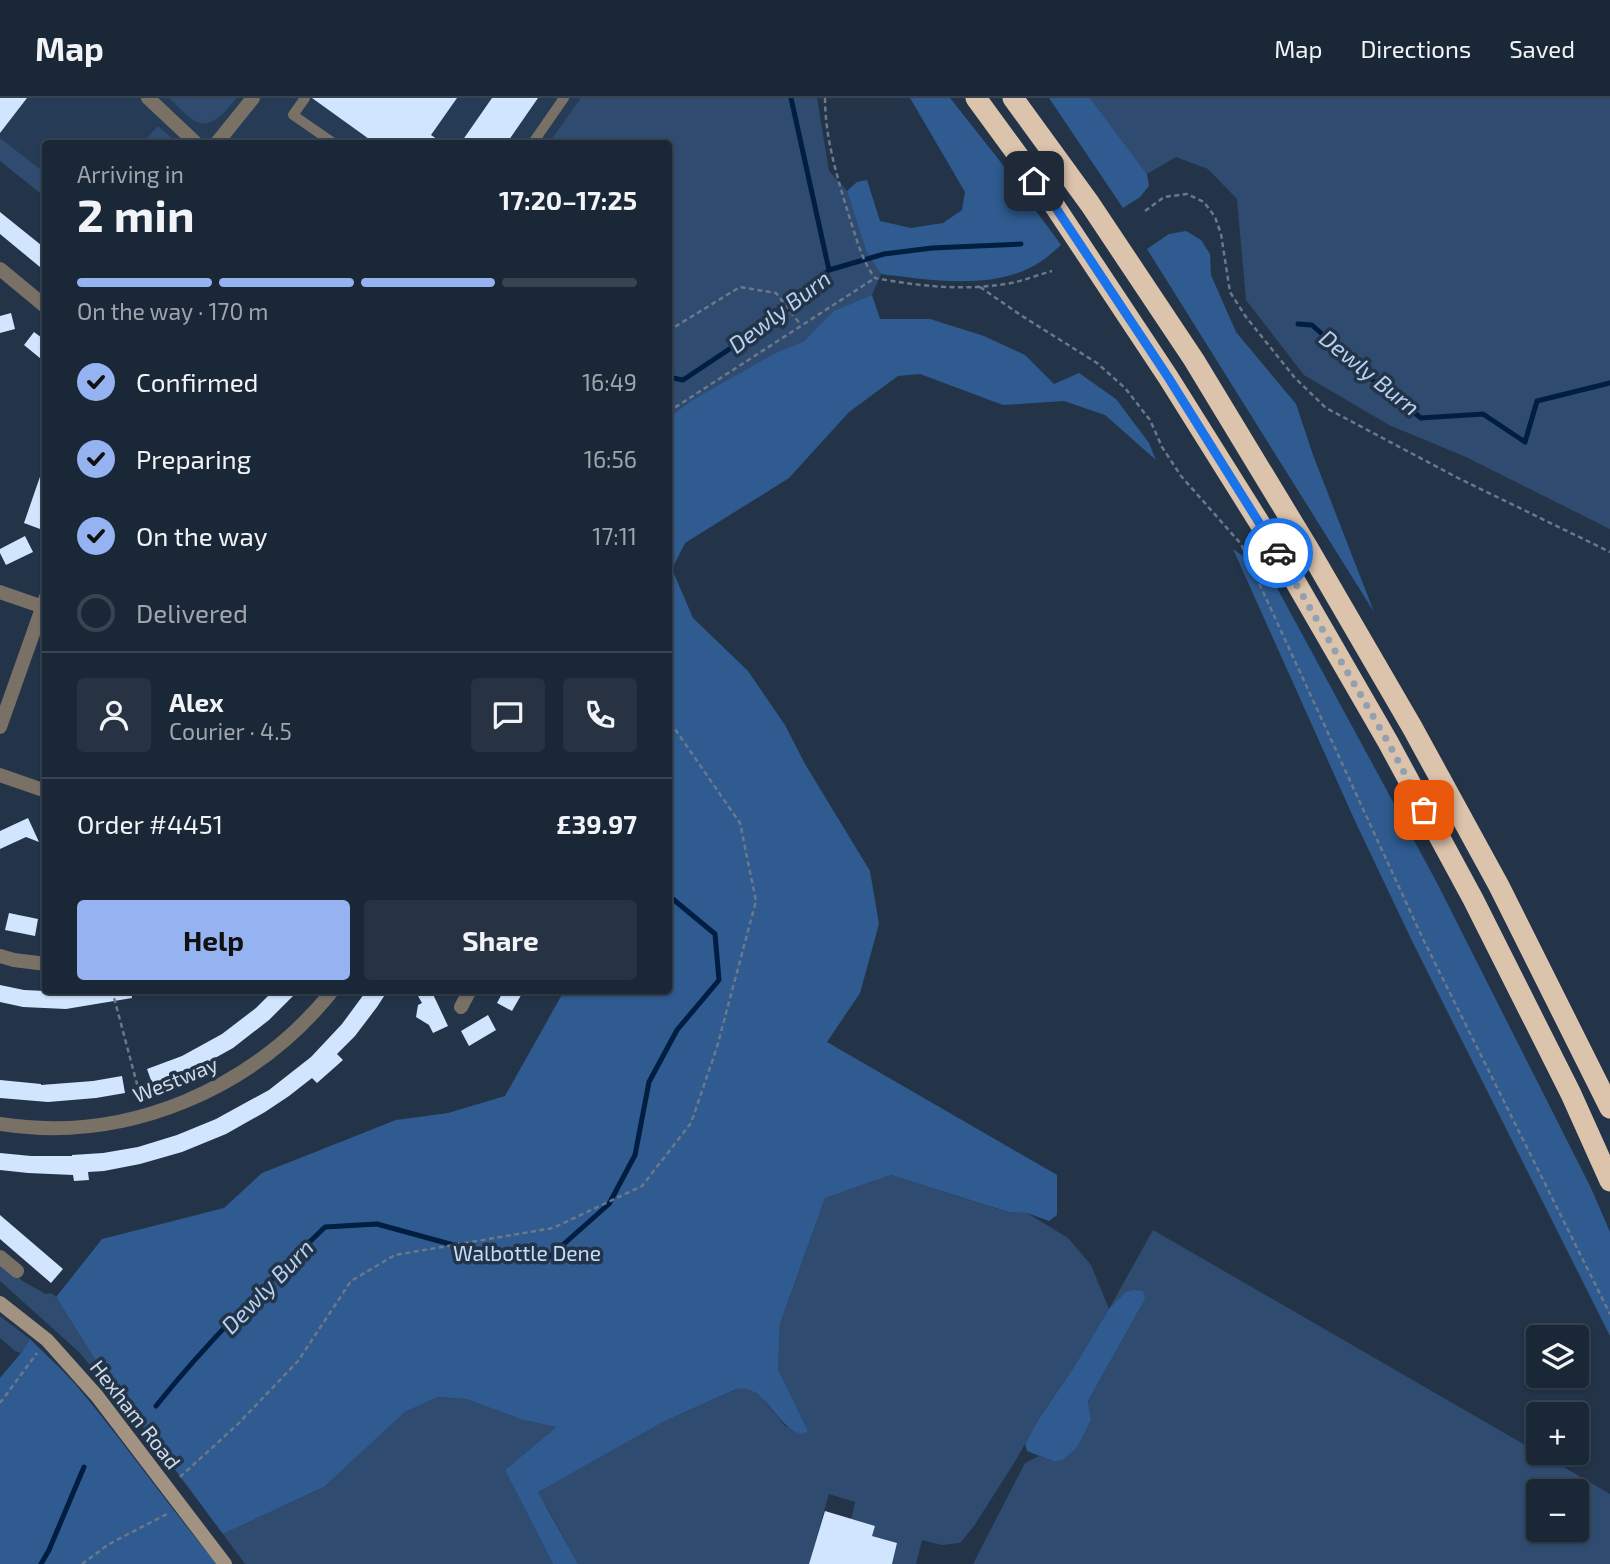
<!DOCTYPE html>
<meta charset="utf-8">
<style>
:root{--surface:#1a2736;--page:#273342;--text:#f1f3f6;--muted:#9fa5ad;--line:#384451;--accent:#95b2f1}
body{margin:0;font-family:"Exo 2",sans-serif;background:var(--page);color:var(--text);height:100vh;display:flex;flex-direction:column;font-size:26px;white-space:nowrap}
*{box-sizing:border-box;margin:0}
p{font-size:23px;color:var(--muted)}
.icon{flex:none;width:38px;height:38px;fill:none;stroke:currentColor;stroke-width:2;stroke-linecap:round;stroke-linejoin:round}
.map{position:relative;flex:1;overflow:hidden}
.side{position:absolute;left:42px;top:42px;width:630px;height:854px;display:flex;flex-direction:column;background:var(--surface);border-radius:7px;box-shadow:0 2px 5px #0004,0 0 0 2px var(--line)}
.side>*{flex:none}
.buttons{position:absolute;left:1526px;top:1227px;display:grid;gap:14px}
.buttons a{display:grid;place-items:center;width:63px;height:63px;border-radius:7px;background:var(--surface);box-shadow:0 2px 5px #0004,0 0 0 2px var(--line);font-size:35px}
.pin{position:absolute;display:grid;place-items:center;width:60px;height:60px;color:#fff;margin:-30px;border-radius:14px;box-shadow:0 4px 10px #0006}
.courier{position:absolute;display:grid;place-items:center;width:70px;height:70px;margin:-35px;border:5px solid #1a73e8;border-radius:50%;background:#fff;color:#222;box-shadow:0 2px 9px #0007}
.head em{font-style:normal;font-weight:700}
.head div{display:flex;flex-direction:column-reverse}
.head{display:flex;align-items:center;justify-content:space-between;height:119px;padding:0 35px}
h1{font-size:46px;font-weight:700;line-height:52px}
.bar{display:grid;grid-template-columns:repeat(4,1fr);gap:10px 7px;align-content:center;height:84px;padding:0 35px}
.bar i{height:9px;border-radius:5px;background:var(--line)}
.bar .selected{background:var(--accent)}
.bar p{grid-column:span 4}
.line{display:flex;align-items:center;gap:18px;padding:0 35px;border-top:2px solid var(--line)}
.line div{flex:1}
.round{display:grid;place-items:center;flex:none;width:74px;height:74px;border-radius:7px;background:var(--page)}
ol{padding:0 35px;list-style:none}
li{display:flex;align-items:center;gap:21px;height:77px}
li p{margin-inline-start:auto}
li .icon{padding:7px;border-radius:50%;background:var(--accent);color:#111;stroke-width:4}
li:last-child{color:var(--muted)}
li i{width:38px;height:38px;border:4px solid var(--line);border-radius:50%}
.cta{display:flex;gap:14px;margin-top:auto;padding:14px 35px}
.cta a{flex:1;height:80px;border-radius:7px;background:var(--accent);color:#111;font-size:28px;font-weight:700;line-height:80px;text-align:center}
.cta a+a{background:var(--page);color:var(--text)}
header{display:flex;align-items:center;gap:42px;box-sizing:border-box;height:98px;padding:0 35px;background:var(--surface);border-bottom:2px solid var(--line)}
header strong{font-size:33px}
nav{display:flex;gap:38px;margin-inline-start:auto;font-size:24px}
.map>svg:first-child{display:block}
</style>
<header>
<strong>Map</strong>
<nav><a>Map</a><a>Directions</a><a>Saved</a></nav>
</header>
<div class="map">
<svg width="1610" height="1466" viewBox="0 0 1610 1466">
<rect width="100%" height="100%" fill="#233448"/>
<!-- built -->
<path fill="#263c56" d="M0 0H582L549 45 46 46 45 99 0 63Z"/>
<!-- green -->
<path fill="#2f4c70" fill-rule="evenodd" d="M169 0H236C228 11 211 33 195 23 186 18 177 7 169 0Z
M581 0H817L829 73 847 93 866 153 881 176 872 197 833 213 803 244 694 301 669 319 668 46H548Z
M1090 0H1610V431L1466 359 1389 327 1304 277 1246 202 1237 101 1208 71 1176 59 1147 76Z
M158 28 177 45H143Z
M0 40 45 75V99L0 63Z
M891 1077 1007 1114 1027 1115 1068 1140 1091 1167 1109 1211 1153 1132 1610 1396V1466H973L1025 1365 1039 1358 1055 1364 1085 1333 1091 1322 1088 1303 1145 1201 1109 1211 1074 1269 1038 1322 1016 1362 974 1428 960 1445 942 1447 922 1442 916 1466H892L897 1445 872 1438 875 1428 851 1421 855 1404 829 1396 809 1466H578L547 1409 537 1394 663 1324 736 1291 744 1289 752 1292 762 1300 785 1328 808 1333 778 1271 780 1226 825 1100ZM1538 1393H1577V1432H1538Z
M0 1165 24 1184 46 1196 51 1195 56 1199 106 1279 127 1307 125 1309 79 1254 0 1183Z
M0 1218 30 1241 21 1255 15 1253 0 1240Z
M438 1299 466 1301 523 1322 556 1329 505 1372 553 1466H245L223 1436 324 1389 405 1314Z"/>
<!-- forest -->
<path fill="#2f5b90" d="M910 0H950L996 58 1061 147C1054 153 1047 160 1040 164 997 193 929 182 881 176L866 153 847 93 857 84 867 82 880 123 911 130 943 125 962 112 965 94Z
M1049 0H1090L1147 76 1149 88 1140 99 1123 110Z
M1186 133 1201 142 1210 156 1211 177 1236 234 1296 306 1313 357 1374 514 1147 151 1169 136Z
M872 197 880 221H930L984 238 1025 257 1054 286 1079 275 1116 301 1149 345 1156 362 1105 317 1064 303 1003 307 920 276 898 278 849 314 789 380 685 445 672 471 693 520 748 573 785 627 805 666 870 773 879 826 860 895 827 944 1057 1077V1117L1049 1123 1027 1115 1008 1114 891 1077 825 1100 780 1226 778 1271 808 1333 802 1336C775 1330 765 1284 736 1291L663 1324 538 1394 578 1466H553L505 1372 556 1329 523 1322 466 1301 438 1299 405 1314 324 1389 223 1436 106 1279 56 1199 102 1141 224 1110 262 1075 396 1022 448 1015 505 998 564 893 668 892 669 319 694 301 776 255 803 244 833 213Z
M1233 451 1270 477 1436 783 1591 1090 1610 1134V1238L1413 845 1355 723Z
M1133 1192 1143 1193 1145 1201 1088 1303 1091 1322 1077 1349 1064 1361 1055 1364 1027 1353 1025 1346 1038 1322 1074 1269 1109 1211 1126 1194Z
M30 1241C45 1256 62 1271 76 1287 125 1345 168 1408 217 1466H0V1280L21 1255Z"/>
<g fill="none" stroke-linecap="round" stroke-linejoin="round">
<!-- stream -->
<path stroke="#001d42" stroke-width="5" d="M791 0 829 172
M1298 226 1312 227 1376 285 1421 320 1483 316 1525 344 1537 303 1610 285
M668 279 683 282 782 216 829 172 884 156 932 150 1021 146
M156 1308C207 1244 266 1186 325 1129L377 1126 501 1160H548L609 1106 635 1057 649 984 677 932 719 882 715 836 668 797
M41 1466 49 1452 84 1369"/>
</g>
<!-- building -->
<path fill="#d1e5fe" d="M0 0H27L0 35Z
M312 0H457L431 37 444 46H376Z
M492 0H538L506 46H460Z
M0 114 46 151V174L0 136Z
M11 215 15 231 0 235V218Z
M34 234 46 243V265L24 247Z
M43 370 46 371V416L40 431 24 425Z
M25 438 33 454 6 467 0 455V451Z
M28 720 39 744 26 739 0 751V733Z
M9 815 38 821 35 838 5 832Z
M0 887 24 892 66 894 75 892H131L132 900 66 911 23 909 0 904Z
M274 892H299L269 922 233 950 188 975 153 988 147 971 182 958 222 936 256 910Z
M367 892H388L377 909 355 938 337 956 343 962 317 985 312 980 289 998 265 1014 226 1036 182 1054 140 1066 104 1073 88 1074 89 1082 74 1083 73 1077 28 1075 0 1072V1055L31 1058H72V1057L103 1055 138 1049 177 1037 216 1021 269 992 311 959 342 926Z
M431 892 448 928 433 935 429 927 416 919 418 907 422 905 418 898Z
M504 892H524L512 913 497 905Z
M488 917 496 932 469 948 461 933Z
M122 978 125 995 96 1000 48 1004 0 1000V982L41 986V987L93 983Z
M0 1117 63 1171 51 1185 0 1141Z
M825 1413 875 1428 872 1438 897 1445 892 1466H809Z"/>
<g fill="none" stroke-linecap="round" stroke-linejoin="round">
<!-- path -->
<path stroke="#6a788a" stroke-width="2.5" stroke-dasharray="5 3.5" stroke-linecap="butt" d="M825 0C825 41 838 82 850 121 857 142 862 163 875 180 919 188 961 193 1005 186 1021 184 1037 177 1052 173
M1145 113 1164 99 1187 96 1204 104 1215 119 1221 136 1230 194 1246 219 1295 280 1326 310 1458 380 1610 454
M980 189 1022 218 1097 265 1125 290 1150 322 1162 349 1181 378 1241 446 1422 839 1610 1216
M668 233 740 189 776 195 801 227
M668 314 875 180
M112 892 141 1001
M0 1305 37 1255
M180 1379 238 1326 298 1263 351 1183 395 1157 553 1130 642 1088 691 1025 717 949 756 803 740 725 668 621
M82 1466 109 1446 169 1415"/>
<!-- lane -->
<path stroke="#797066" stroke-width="10" d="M305 0 293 17 335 46
M532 46 564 0"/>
<!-- street -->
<path stroke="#797066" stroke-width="14" d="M148 0 197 46
M216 46 253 0
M0 171 46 209
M0 494 46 510
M0 629 46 499
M0 677 46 693
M0 858 14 862 46 866
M461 909 470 892
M0 1026C127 1046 254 991 333 892
M0 1159 17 1173"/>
<!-- secondary -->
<path stroke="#a19282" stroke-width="14" d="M0 1205 47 1242 97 1298 225 1466"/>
<!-- highway -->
<path stroke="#dcc3ab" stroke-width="21" d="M976 0 1052 104 1168 279 1284 464 1388 644 1473 801 1571 996 1610 1083
M1013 0 1090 106 1194 262 1308 450 1412 629 1499 788 1610 1010"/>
</g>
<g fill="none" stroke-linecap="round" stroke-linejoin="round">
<!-- done -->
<path stroke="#93a0b0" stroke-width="7" stroke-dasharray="0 12.6" d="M1278 455 1388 644 1424 712"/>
<!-- route -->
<path stroke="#1a73e8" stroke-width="9" d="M1034 83 1052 104 1168 279 1278 455"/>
</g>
<g text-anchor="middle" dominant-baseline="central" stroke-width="7" stroke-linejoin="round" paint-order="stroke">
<!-- street labels -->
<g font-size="21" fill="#d0dae8" stroke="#233448">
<text transform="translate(175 981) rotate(-22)">Westway</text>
<text transform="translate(136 1316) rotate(52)">Hexham Road</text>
</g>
<!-- park labels -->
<g font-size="21" fill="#c3dcfc" stroke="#233448">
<text x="527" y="1154">Walbottle Dene</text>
</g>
<!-- water labels -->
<g font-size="23" font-style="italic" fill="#b8d1f1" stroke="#233448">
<text transform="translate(779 213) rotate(-37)">Dewly Burn</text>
<text transform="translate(1370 274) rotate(39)">Dewly Burn</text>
<text transform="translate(267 1188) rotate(-46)">Dewly Burn</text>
</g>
</g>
</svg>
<div class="buttons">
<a><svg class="icon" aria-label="layers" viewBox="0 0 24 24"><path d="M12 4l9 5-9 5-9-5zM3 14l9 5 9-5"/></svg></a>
<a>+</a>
<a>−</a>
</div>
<div class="pin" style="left:1424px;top:712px;background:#ea580c"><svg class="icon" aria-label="bag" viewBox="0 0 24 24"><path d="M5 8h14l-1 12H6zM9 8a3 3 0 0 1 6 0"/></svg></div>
<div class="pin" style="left:1034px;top:83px;background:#1f2937"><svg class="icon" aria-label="home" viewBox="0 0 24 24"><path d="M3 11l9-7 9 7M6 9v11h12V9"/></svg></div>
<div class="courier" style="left:1278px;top:455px"><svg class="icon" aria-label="car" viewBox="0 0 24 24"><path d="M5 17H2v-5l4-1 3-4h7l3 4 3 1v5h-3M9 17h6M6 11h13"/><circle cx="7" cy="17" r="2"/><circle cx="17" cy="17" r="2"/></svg></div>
<section class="side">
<div class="head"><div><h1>2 min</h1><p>Arriving in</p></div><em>17:20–17:25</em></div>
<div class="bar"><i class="selected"></i><i class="selected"></i><i class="selected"></i><i></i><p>On the way · 170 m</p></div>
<ol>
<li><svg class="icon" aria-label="check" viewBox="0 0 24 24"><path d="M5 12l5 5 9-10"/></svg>Confirmed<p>16:49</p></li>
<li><svg class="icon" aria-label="check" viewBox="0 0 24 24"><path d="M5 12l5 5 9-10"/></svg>Preparing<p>16:56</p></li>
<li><svg class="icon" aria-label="check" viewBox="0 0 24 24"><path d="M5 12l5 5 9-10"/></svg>On the way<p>17:11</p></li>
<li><i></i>Delivered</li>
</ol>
<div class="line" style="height:126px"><a class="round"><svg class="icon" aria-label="person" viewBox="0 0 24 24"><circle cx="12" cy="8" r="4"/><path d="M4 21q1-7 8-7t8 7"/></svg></a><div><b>Alex</b><p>Courier · 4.5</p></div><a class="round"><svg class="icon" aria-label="chat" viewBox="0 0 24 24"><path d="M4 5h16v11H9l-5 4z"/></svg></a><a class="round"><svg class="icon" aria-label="phone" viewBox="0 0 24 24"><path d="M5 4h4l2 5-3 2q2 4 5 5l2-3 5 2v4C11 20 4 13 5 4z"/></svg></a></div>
<div class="line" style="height:91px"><div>Order #4451</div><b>£39.97</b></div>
<div class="cta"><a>Help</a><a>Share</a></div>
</section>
</div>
